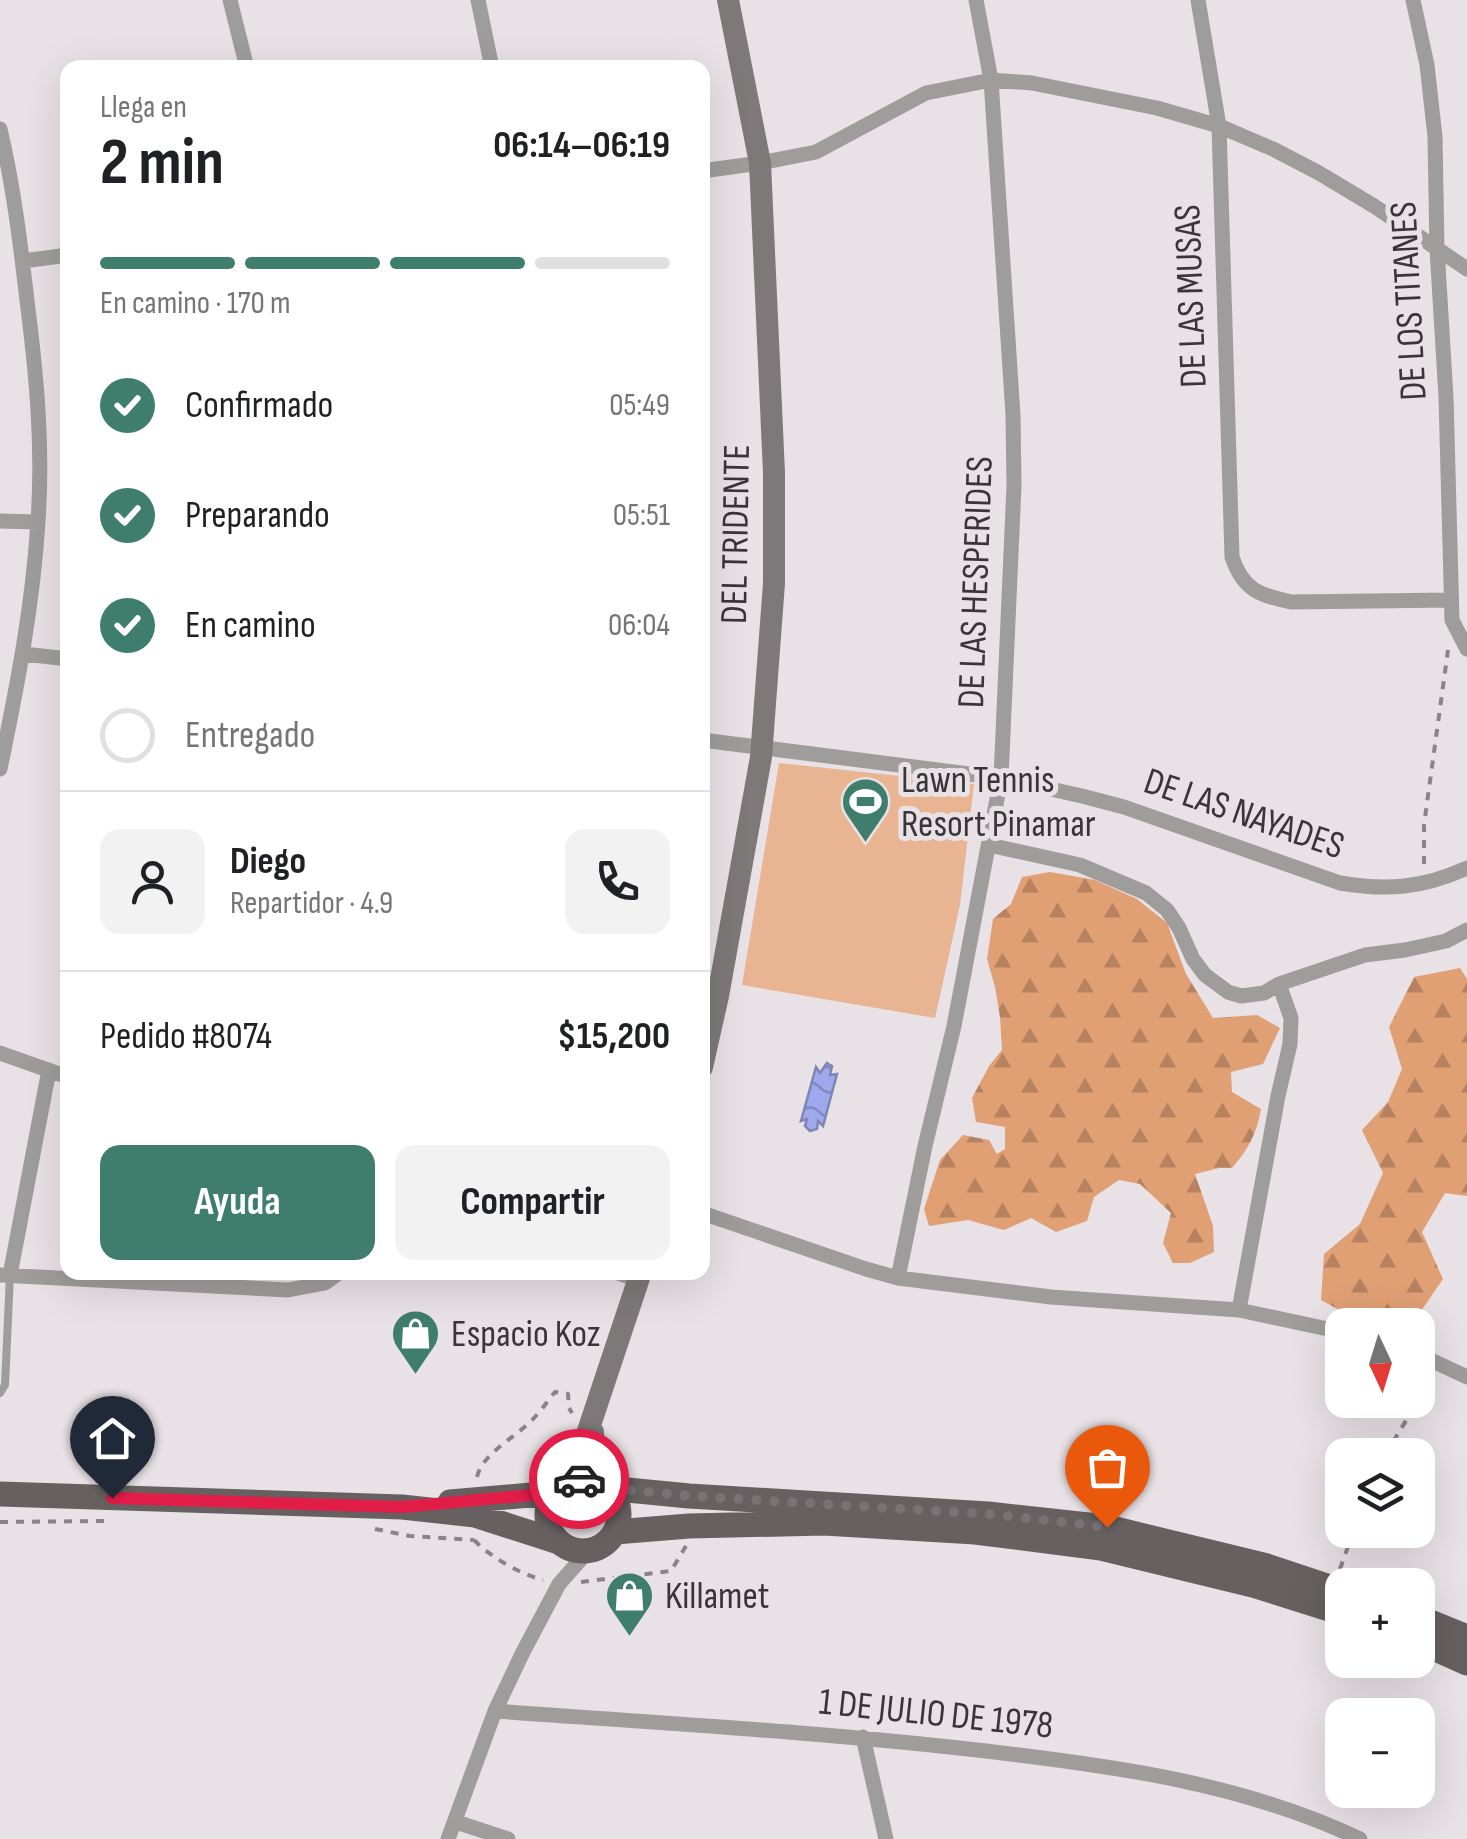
<!DOCTYPE html>
<html lang="es">
<meta charset="utf-8">
<style>
:root{--surface:#fff;--page:#f2f2f2;--text:#202124;--muted:#757577;--line:#e0e0e0;--accent:#3f7e6c}
body{margin:0;font-family:"Sofia Sans Condensed",sans-serif;background:var(--page);color:var(--text);height:100vh;display:flex;flex-direction:column;font-size:38px;white-space:nowrap}
*{box-sizing:border-box;margin:0}
p{font-size:32px;color:var(--muted)}
.icon{flex:none;width:55px;height:55px;fill:none;stroke:currentColor;stroke-width:2;stroke-linecap:round;stroke-linejoin:round}
.map{position:relative;flex:1;overflow:hidden}
.details{position:absolute;left:60px;top:60px;width:650px;height:1220px;display:flex;flex-direction:column;background:var(--surface);border-radius:20px;box-shadow:0 10px 40px #0002}
.details>*{flex:none}
.needle{width:65px;rotate:176deg}
.tools{position:absolute;left:1325px;top:1308px;display:grid;gap:20px}
.tools a{display:grid;place-items:center;width:110px;height:110px;border-radius:20px;background:var(--surface);box-shadow:0 10px 40px #0002;font-size:50px}
.pin{position:absolute;display:grid;place-items:center;width:85px;height:85px;color:#fff;margin:-102px -42px;border-radius:50% 50% 50% 0;rotate:-45deg;box-shadow:0 0 10px #0007}
.pin .icon{rotate:45deg}
.courier{position:absolute;display:grid;place-items:center;width:100px;height:100px;margin:-50px;border:8px solid #e11d48;border-radius:50%;background:#fff;color:#222;box-shadow:0 2px 12px #0007}
.headline em{font-style:normal;font-weight:700}
.headline div{display:flex;flex-direction:column-reverse}
.headline{display:flex;align-items:center;justify-content:space-between;height:170px;padding:0 40px}
h1{font-size:65px;font-weight:700;line-height:75px}
.bar{display:grid;grid-template-columns:repeat(4,1fr);gap:15px 10px;align-content:center;height:120px;padding:0 40px}
.bar i{height:12px;border-radius:8px;background:var(--line)}
.bar .on{background:var(--accent)}
.bar p{grid-column:span 4}
.line{display:flex;align-items:center;gap:25px;padding:0 40px;border-top:2px solid var(--line)}
.line div{flex:1}
.round{display:grid;place-items:center;flex:none;width:105px;height:105px;border-radius:20px;background:var(--page)}
ol{padding:0 40px;list-style:none}
li{display:flex;align-items:center;gap:30px;height:110px}
li p{margin-inline-start:auto}
li .icon{padding:10px;border-radius:50%;background:var(--accent);color:#fff;stroke-width:4}
li:last-child{color:var(--muted)}
li i{width:55px;height:55px;border:5px solid var(--line);border-radius:50%}
.primary-button{display:flex;gap:20px;margin-top:auto;padding:20px 40px}
.primary-button a{flex:1;height:115px;border-radius:20px;background:var(--accent);color:#fff;font-size:40px;font-weight:700;line-height:115px;text-align:center}
.primary-button a+a{background:var(--page);color:var(--text)}
.map>svg:first-child{display:block}
</style>
<div class="map">
<svg width="1467" height="1839" viewBox="0 0 1467 1839">
<defs>
<pattern id="forest-firs" width="22" height="20" patternUnits="userSpaceOnUse" patternTransform="scale(2.5)"><rect width="22" height="20" fill="#e19f74"/><path d="M5 1l3.5 6h-7zM16 11l3.5 6h-7z" fill="#b78260"/></pattern>
<pattern id="water-waves" width="16" height="10" patternUnits="userSpaceOnUse" patternTransform="scale(2.5)"><rect width="16" height="10" fill="#9da9ec"/><path d="M0 5q4-4 8 0t8 0" fill="none" stroke="#818ac0"/></pattern>
</defs>
<rect width="100%" height="100%" fill="#e8e1e5"/>
<!-- forest -->
<path fill="url(#forest-firs)" d="M1050 872 1095 880 1137 899 1167 923 1186 974 1213 1018 1257 1015 1280 1028 1263 1064 1231 1072 1232 1092 1261 1109C1257 1133 1248 1150 1232 1168H1219L1195 1174 1213 1226 1214 1252 1190 1263H1173L1163 1243 1171 1213 1140 1184 1119 1180 1094 1197 1087 1221 1056 1232 1031 1218 1004 1230 968 1220 929 1226 924 1209 940 1160 963 1135 989 1140 997 1154 1005 1149V1127L976 1122 972 1098 989 1066 1002 1050 1000 1017 995 987 987 959 993 919 1011 904 1022 877Z
M1460 968 1467 979V1196L1445 1193 1422 1232 1443 1279 1421 1311 1363 1323 1321 1300 1324 1254 1360 1224 1383 1173 1362 1130 1388 1102 1402 1069 1389 1027 1414 977Z"/>
<!-- park -->
<path fill="#e9b492" d="M779 763 974 784 960 905 935 1018 742 985Z"/>
<!-- water -->
<path fill="url(#water-waves)" stroke="#7f86b6" stroke-width="2.5" d="M827 1063 832 1066 830 1075 837 1074 823 1126 818 1121 817 1129 810 1131 805 1126 807 1119 801 1121 816 1067 820 1073Z"/>
<g fill="none" stroke-linecap="round" stroke-linejoin="round">
<!-- path -->
<path stroke="#898487" stroke-width="4" stroke-dasharray="8 8" stroke-linecap="butt" d="M1424 864V825L1448 650
M1385 1455 1432 1378
M477 1477C483 1452 517 1437 534 1418 542 1410 548 1400 555 1392L568 1394 569 1408 572 1413
M0 1522 106 1521
M375 1529 410 1536 474 1540
M474 1540C492 1558 518 1573 543 1580
M1340 1569 1354 1530
M581 1582 671 1571 686 1546"/>
<!-- lane -->
<path stroke="#9f9c9c" stroke-width="8" d="M0 1393 5 1385 10 1275"/>
<!-- street -->
<path stroke="#9f9c9c" stroke-width="15" d="M230 0 247 68
M478 0 492 68
M1198 0 1219 126 1232 557C1243 590 1259 595 1291 602L1451 600
M1413 0 1427 65 1435 137 1437 249 1446 397 1452 620 1467 649
M0 129C14 188 21 249 28 309 37 380 43 449 38 521 33 605 17 687 0 769
M702 171 760 163 816 152 926 93 991 80 1032 83 1157 108 1219 126 1275 150 1319 173 1374 206 1467 269
M23 261 68 255
M0 521 38 522
M24 654 68 659
M702 740 1001 778 1082 796 1124 807 1340 883C1388 891 1422 888 1467 868
M989 845 1080 865 1146 893 1167 910 1179 928 1193 959 1205 975 1228 992 1241 996 1264 993 1279 984 1365 955 1405 950 1446 941 1467 930
M0 1053 68 1077
M702 1213 866 1269 898 1278 1051 1297 1239 1310 1342 1332
M615 1272 638 1280
M0 1275 288 1290 325 1283 340 1272
M10 1275 49 1070
M898 1278 925 1146 954 1026 1001 778 1014 486 1013 415 991 80 976 0
M1239 1310 1278 1096 1290 1044 1291 1018 1279 984
M1418 1354 1467 1377
M495 1711C659 1723 822 1732 986 1751 1114 1766 1242 1783 1360 1839
M863 1737 886 1839
M456 1822 508 1839
M448 1839 495 1711 523 1652 559 1584 589 1550"/>
<!-- secondary -->
<path stroke="#7e7979" stroke-width="22" d="M702 1067 718 996 761 757 774 583V473L760 163 728 0
M593 1432 594 1459 601 1484
M563 1485 574 1469 581 1452 641 1272"/>
<!-- primary -->
<path stroke="#666160" stroke-width="25" d="M547 1515a36 36 0 1 1 72 0a36 36 0 1 1-72 0Z
M607 1488 689 1496 988 1514 1107 1527 1267 1566 1342 1591
M0 1494 402 1507 475 1515 559 1542
M450 1502 554 1493
M615 1532 689 1526 824 1523 975 1532 1101 1548 1253 1585 1342 1613
M1418 1617 1467 1637
M1418 1641 1467 1663"/>
</g>
<g fill="none" stroke-linecap="round" stroke-linejoin="round">
<!-- done -->
<path stroke="#767275" stroke-width="10" stroke-dasharray="0 18" d="M579 1479 592 1480 607 1488 689 1496 988 1514 1107 1527"/>
<!-- route -->
<path stroke="#e11d48" stroke-width="12" d="M112 1498 402 1507 554 1493 563 1485 579 1479"/>
</g>
<!-- icons -->
<defs>
<symbol id="stadium-pin" viewBox="-11 -11 22 30"><path d="M0 17L-7.5 6A9.5 9.5 0 1 1 7.5 6Z" fill="#3f7e6c" stroke="#e8e1e5"/><path d="M0-5a6.5 5 0 1 0 0 10a6.5 5 0 1 0 0-10ZM-3.5-1.8h7v3.6h-7Z" fill="#fff"/></symbol>
<symbol id="shop-pin" viewBox="-11 -11 22 30"><path d="M0 17L-7.5 6A9.5 9.5 0 1 1 7.5 6Z" fill="#3f7e6c" stroke="#e8e1e5"/><path d="M-5-2.5h2.3a2.7 3.5 0 0 1 5.4 0H5L5.5 6h-11ZM-1.5-2.5h3a1.5 2.3 0 0 0-3 0Z" fill="#fff"/></symbol>
</defs>
<g fill-rule="evenodd">
<use href="#stadium-pin" x="838" y="774" width="55" height="75"/>
<use href="#shop-pin" x="388" y="1306" width="55" height="75"/>
<use href="#shop-pin" x="602" y="1568" width="55" height="75"/>
</g>
<g text-anchor="middle" dominant-baseline="central" stroke-width="10" stroke-linejoin="round" paint-order="stroke">
<!-- street labels -->
<g font-size="38" fill="#393638" stroke="#e8e1e5">
<text transform="translate(1191 296) rotate(-92)">DE LAS MUSAS</text>
<text transform="translate(1409 301) rotate(-93)">DE LOS TITANES</text>
<text transform="translate(736 534) rotate(-89)">DEL TRIDENTE</text>
<text transform="translate(976 582) rotate(-88)">DE LAS HESPERIDES</text>
<text transform="translate(1244 814) rotate(19)">DE LAS NAYADES</text>
<text transform="translate(936 1714) rotate(6)">1 DE JULIO DE 1978</text>
</g>
<!-- poi labels -->
<g font-size="38" fill="#393638" stroke="#e8e1e5" text-anchor="start">
<text x="901" y="780">Lawn Tennis<tspan x="901" dy="44">Resort Pinamar</tspan></text>
<text x="451" y="1334">Espacio Koz</text>
<text x="665" y="1596">Killamet</text>
</g>
</g>
</svg>
<div class="tools">
<a><svg class="needle" viewBox="-14 -14 28 28"><path d="M0-13l5 13h-10z" fill="#e53935"/><path d="M0 13l5-13h-10z" fill="#757577"/></svg></a>
<a><svg class="icon" aria-label="layers" viewBox="0 0 24 24"><path d="M12 4l9 5-9 5-9-5zM3 14l9 5 9-5"/></svg></a>
<a>+</a>
<a>−</a>
</div>
<div class="pin" style="left:1107px;top:1527px;background:#ea580c"><svg class="icon" aria-label="bag" viewBox="0 0 24 24"><path d="M5 8h14l-1 12H6zM9 8a3 3 0 0 1 6 0"/></svg></div>
<div class="pin" style="left:112px;top:1498px;background:#1f2937"><svg class="icon" aria-label="home" viewBox="0 0 24 24"><path d="M3 11l9-7 9 7M6 9v11h12V9"/></svg></div>
<div class="courier" style="left:579px;top:1479px"><svg class="icon" aria-label="car" viewBox="0 0 24 24"><path d="M5 17H2v-5l4-1 3-4h7l3 4 3 1v5h-3M9 17h6M6 11h13"/><circle cx="7" cy="17" r="2"/><circle cx="17" cy="17" r="2"/></svg></div>
<section class="details">
<div class="headline"><div><h1>2 min</h1><p>Llega en</p></div><em>06:14–06:19</em></div>
<div class="bar"><i class="on"></i><i class="on"></i><i class="on"></i><i></i><p>En camino · 170 m</p></div>
<ol>
<li><svg class="icon" aria-label="check" viewBox="0 0 24 24"><path d="M5 12l5 5 9-10"/></svg>Confirmado<p>05:49</p></li>
<li><svg class="icon" aria-label="check" viewBox="0 0 24 24"><path d="M5 12l5 5 9-10"/></svg>Preparando<p>05:51</p></li>
<li><svg class="icon" aria-label="check" viewBox="0 0 24 24"><path d="M5 12l5 5 9-10"/></svg>En camino<p>06:04</p></li>
<li><i></i>Entregado</li>
</ol>
<div class="line" style="height:180px"><a class="round"><svg class="icon" aria-label="person" viewBox="0 0 24 24"><circle cx="12" cy="8" r="4"/><path d="M4 21q1-7 8-7t8 7"/></svg></a><div><b>Diego</b><p>Repartidor · 4.9</p></div><a class="round"><svg class="icon" aria-label="phone" viewBox="0 0 24 24"><path d="M5 4h4l2 5-3 2q2 4 5 5l2-3 5 2v4C11 20 4 13 5 4z"/></svg></a></div>
<div class="line" style="height:130px"><div>Pedido #8074</div><b>$15,200</b></div>
<div class="primary-button"><a>Ayuda</a><a>Compartir</a></div>
</section>
</div>
